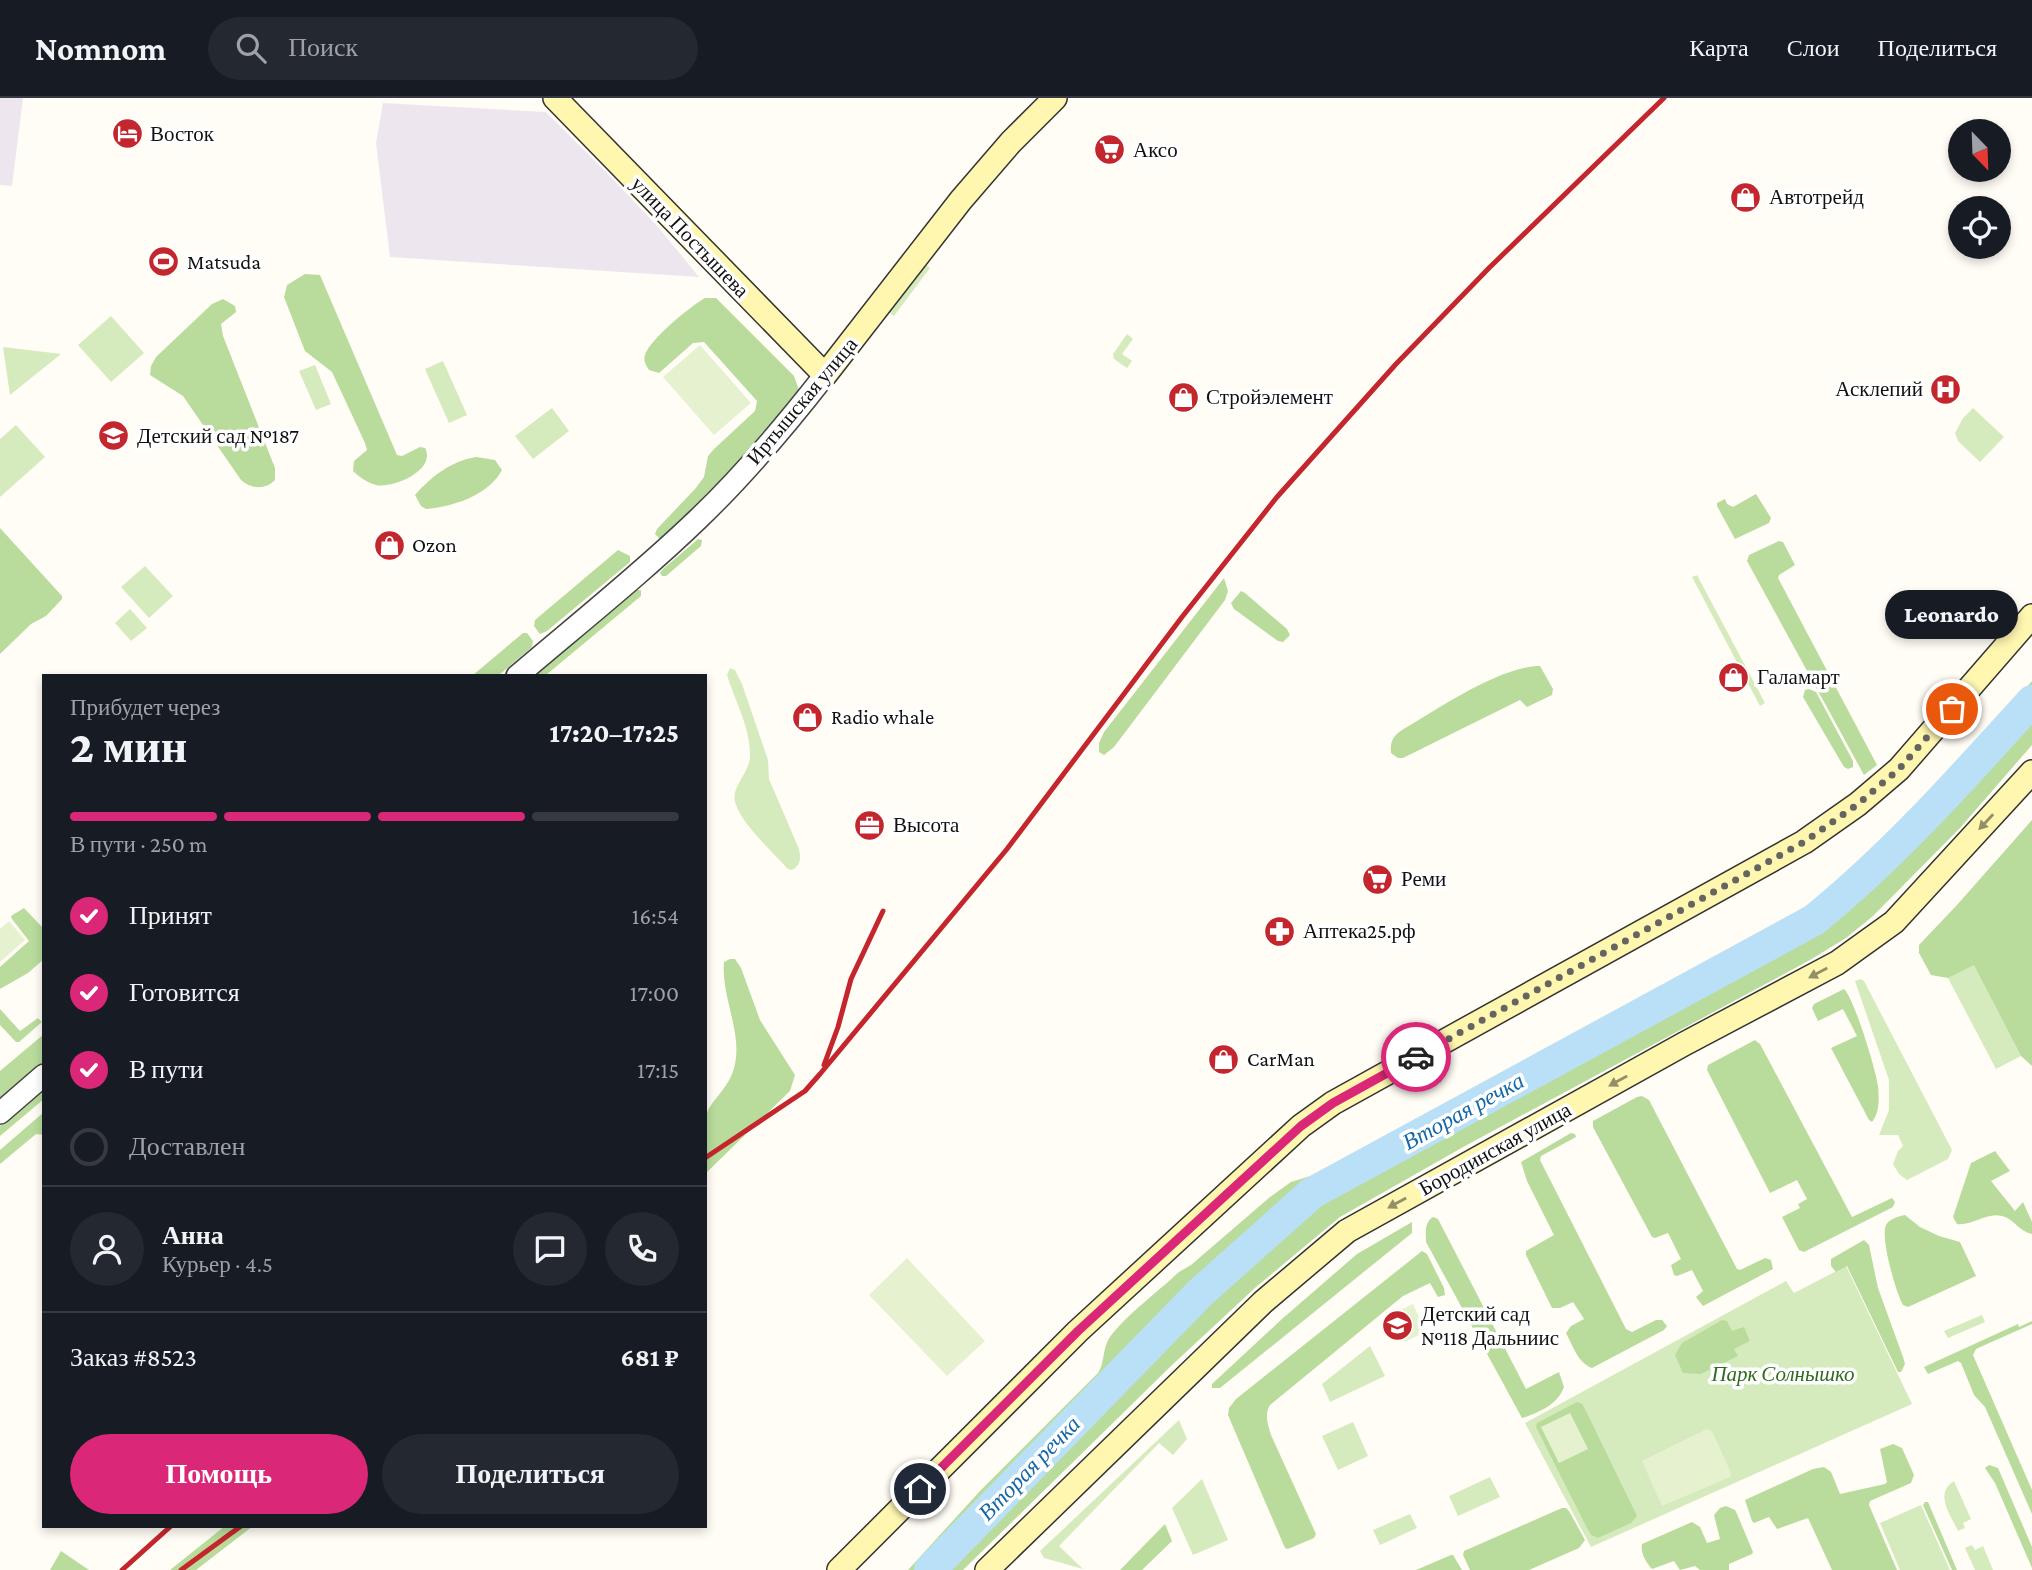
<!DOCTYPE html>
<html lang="ru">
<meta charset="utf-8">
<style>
:root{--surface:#171b24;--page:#242831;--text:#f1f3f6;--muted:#9ea1a6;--line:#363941;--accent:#db2777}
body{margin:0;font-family:"Crimson Pro",serif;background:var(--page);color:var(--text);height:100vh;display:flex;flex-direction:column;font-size:26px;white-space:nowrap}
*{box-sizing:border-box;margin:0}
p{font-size:23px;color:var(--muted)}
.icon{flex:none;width:38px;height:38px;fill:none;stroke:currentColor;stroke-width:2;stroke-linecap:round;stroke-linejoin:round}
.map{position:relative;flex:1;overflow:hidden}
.panel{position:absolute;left:42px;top:576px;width:665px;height:854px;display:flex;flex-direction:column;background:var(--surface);border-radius:0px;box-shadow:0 4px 10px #0003}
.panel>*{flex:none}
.needle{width:46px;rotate:157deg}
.fabs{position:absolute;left:1948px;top:21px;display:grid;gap:14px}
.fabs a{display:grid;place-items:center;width:63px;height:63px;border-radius:50%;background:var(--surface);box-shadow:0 4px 10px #0003;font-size:35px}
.pin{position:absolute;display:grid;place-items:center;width:60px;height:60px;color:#fff;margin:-30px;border:4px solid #fff;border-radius:50%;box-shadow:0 2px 7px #0007}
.courier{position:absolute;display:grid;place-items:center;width:70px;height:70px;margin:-35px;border:5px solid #db2777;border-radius:50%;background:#fff;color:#222;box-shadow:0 2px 9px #0007}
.bubble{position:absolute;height:49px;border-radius:24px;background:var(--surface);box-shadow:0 4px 10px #0003;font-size:23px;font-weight:800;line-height:49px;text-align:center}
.head em{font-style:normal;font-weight:800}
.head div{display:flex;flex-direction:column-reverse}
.head{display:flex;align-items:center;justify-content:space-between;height:119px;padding:0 28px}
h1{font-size:46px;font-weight:800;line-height:52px}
.bar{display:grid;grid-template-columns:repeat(4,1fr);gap:10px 7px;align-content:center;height:84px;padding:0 28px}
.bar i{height:9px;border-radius:5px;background:var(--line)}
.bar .on{background:var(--accent)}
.bar p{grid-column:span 4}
.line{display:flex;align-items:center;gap:18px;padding:0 28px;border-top:2px solid var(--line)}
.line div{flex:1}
.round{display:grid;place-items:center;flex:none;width:74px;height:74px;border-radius:37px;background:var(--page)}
ol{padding:0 28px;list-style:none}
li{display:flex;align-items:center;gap:21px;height:77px}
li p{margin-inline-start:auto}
li .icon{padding:7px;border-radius:50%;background:var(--accent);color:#fff;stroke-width:4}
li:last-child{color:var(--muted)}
li i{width:38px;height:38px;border:4px solid var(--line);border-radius:50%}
.action{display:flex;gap:14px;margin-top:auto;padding:14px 28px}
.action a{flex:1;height:80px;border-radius:42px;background:var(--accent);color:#fff;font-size:28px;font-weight:800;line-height:80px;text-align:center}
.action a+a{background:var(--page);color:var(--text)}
header{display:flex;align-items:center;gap:42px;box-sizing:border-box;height:98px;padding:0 35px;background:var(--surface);border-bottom:2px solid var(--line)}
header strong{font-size:33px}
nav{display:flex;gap:38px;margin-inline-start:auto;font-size:24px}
.search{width:490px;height:63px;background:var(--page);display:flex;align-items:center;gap:18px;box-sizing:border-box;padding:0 24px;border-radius:38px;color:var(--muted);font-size:26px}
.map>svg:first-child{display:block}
</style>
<header>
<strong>Nomnom</strong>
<div class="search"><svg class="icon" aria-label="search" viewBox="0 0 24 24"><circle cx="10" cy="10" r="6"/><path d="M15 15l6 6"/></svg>Поиск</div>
<nav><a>Карта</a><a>Слои</a><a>Поделиться</a></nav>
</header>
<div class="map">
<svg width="2032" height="1472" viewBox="0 0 2032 1472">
<rect width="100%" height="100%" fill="#fffdf5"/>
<!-- industrial -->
<path fill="#eee6ef" d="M0 0H23L12 88 0 87Z
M383 5 546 14 605 73 659 130 699 179 390 159 376 45Z"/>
<!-- green -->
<path fill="#d5ebbd" d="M924 165 930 170 894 218 888 214Z
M111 218 144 255 111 284 78 247Z
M1127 236 1133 241 1122 256 1132 263 1127 270 1114 261 1113 256Z
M3 249 61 256 10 297Z
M443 263 467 317 449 325 425 271Z
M315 267 331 306 316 312 299 273Z
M552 310 569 333 533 361 515 338Z
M1973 310 2004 339 1980 364 1958 343 1955 335 1963 320Z
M16 327 45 359 0 399V341Z
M145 468 173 498 149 520 121 489Z
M1697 477 1765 605 1760 608 1692 479Z
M130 511 147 530 131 543 115 525Z
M730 570 735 572 742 586 768 662 769 681 799 751C801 760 801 767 792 772L788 771C773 754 741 726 735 704 731 688 749 676 750 659 751 631 735 603 727 577Z
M1974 866 2021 958 1996 971 1948 880Z
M1861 881 1864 883 1952 1052 1948 1061 1907 1082 1899 1076 1893 1066 1898 1053 1903 1048 1898 1037H1879L1889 1012V982L1855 883Z
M1846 1168 1912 1306 1591 1449 1525 1325 1786 1183 1794 1195Z
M1982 1217 1985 1224 1948 1240 1944 1233Z
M1370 1248 1385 1278 1330 1304 1322 1286Z
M1179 1322 1187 1341 1173 1357 1159 1345 1059 1448 1083 1471 1044 1460 1040 1453Z
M1353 1324 1368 1358 1338 1372 1322 1338Z
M1490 1379 1500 1399 1458 1418 1449 1398Z
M1202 1381 1228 1442 1193 1457 1172 1410Z
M1954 1383 1971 1421 1963 1425 1965 1430 1958 1433C1950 1416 1934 1396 1954 1383Z
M1921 1407 1950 1472H1900L1880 1425Z
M1410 1416 1417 1430 1380 1447 1373 1432Z
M1972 1447 1975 1452 1983 1448 1993 1472H1975L1965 1450Z"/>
<!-- forest -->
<path fill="#b9dc9c" d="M305 176 320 177 397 357 402 358 420 349 425 350C437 372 393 391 376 387 368 385 359 379 353 373L354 363 367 352 365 345 332 274 305 253 284 199 287 187Z
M705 200H716L794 278 799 292 797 304 666 440 660 441 655 436 657 431 695 391 704 379 708 358 714 351 755 313 757 303 704 244 693 245 659 275 649 272C646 267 643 263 645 257 650 241 691 208 705 200Z
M223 201 235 208 236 214 221 226 223 238 275 370V382C265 392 251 391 241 382L183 298 150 277 151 268 156 259 212 206Z
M476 359 495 362 502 372C489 397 453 409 426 411L421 408 415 397C431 379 451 363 476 359Z
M1756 396 1771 420 1769 425 1735 441 1717 408V405L1725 401 1727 406 1733 409Z
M0 430 62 498V501L46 518 31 526 0 556Z
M698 441 702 442 701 448 666 478H662L660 475 663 471Z
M1779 443 1783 444 1795 467 1779 477 1778 480 1877 667 1864 677 1747 463 1749 457Z
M618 452 630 458V464L547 533 540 536 534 528 535 522Z
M1224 480 1228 493 1225 502 1114 649 1104 657 1099 654V645L1104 634Z
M637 492H641V498L546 577H535Z
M1241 493 1245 495 1287 531 1290 537 1283 544 1278 543 1234 511 1231 505Z
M523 535H527L533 543 532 549 499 577H473Z
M1540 568 1553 591 1552 597 1527 609 1520 602 1403 660H1398L1391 655C1390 644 1393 638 1402 632 1438 611 1500 568 1540 568Z
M2032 583V647L1960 730 1873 818 1846 840 1810 862 1465 1048 1340 1119 1256 1189 1171 1268 963 1472H908L980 1393 1098 1275C1105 1265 1102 1250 1110 1239 1126 1217 1159 1193 1179 1174L1191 1167 1270 1099 1291 1084 1320 1075 1743 847 1840 787 1920 711Z
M1809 591 1816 594 1853 663V669L1848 671 1844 669 1803 599 1805 592Z
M2032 722V968L2021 958 1974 867 1948 880 1931 877 1919 855V847L1957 807Z
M24 810 44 831V861L28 875 0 891V869L29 843 12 821 11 818Z
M730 861H735L741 870 760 922 795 977 790 993 705 1076C705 1064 702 1026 706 1017 712 1000 731 989 735 966 742 933 721 898 724 864Z
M1844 891C1854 900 1876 972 1878 988 1879 1000 1880 1014 1872 1024L1869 1022 1831 950 1857 938 1843 911 1818 923 1812 910 1814 906Z
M0 911 20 933 38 920 42 924 19 944H16L0 927Z
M44 936V963L0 1002V973Z
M1755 942 1760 946 1852 1119 1892 1100 1895 1104 1893 1109 1804 1154 1799 1152 1782 1119 1800 1110 1798 1106 1807 1101 1797 1082 1770 1095 1707 972 1708 967Z
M44 990V1001L0 1038V1028Z
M1642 998 1649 1002 1737 1171 1740 1172 1765 1160 1771 1162 1773 1171 1703 1208 1696 1199 1703 1193 1692 1172 1677 1178 1674 1177 1671 1167 1681 1161 1668 1135 1655 1140 1652 1139 1593 1029V1023L1637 999Z
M44 1014V1037L36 1036 0 1066V1052Z
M1571 1035 1575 1036 1576 1039 1541 1058 1540 1062 1626 1231 1632 1234 1656 1222H1662L1667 1228 1664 1232 1592 1270C1578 1265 1573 1248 1566 1235L1571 1228 1584 1221 1573 1204 1560 1210H1552L1526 1157V1153L1554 1137 1527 1083 1521 1064Z
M1995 1053 2010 1073 1991 1083 2015 1113 2023 1104 2032 1124V1136C2020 1134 2014 1121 2002 1118 1986 1114 1973 1128 1957 1126L1953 1119 1971 1065Z
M1905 1117 1920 1129 1939 1138 1960 1144 1976 1178 1908 1209 1903 1207C1896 1195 1880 1139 1886 1127 1889 1121 1899 1118 1905 1117Z
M1433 1119 1438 1121 1526 1291 1559 1274 1564 1289C1558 1306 1539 1315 1522 1320L1426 1144C1426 1134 1424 1125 1433 1119Z
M1412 1124V1135L1220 1290H1212V1286L1282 1221 1357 1156Z
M1864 1142 1869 1147 1878 1190 1903 1259 1905 1266 1901 1274H1898L1847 1168 1836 1174 1831 1168V1161Z
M1422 1153 1427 1156 1444 1190 1445 1197 1438 1199 1430 1185 1403 1198 1270 1307C1264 1317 1268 1327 1271 1337L1316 1436 1314 1440 1288 1451 1285 1450 1228 1317 1229 1310 1236 1301Z
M1722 1222 1727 1223 1732 1233 1744 1229 1750 1243 1734 1251 1738 1258 1701 1276 1683 1275 1675 1257 1682 1245Z
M2032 1223V1226L1976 1251 1973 1257 2032 1392V1416L1985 1309 1974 1297 1961 1265 1958 1263 1928 1276 1924 1269 2018 1226 2019 1229Z
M1577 1304 1582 1306 1586 1313 1637 1418 1631 1425 1598 1440 1591 1437 1587 1430 1536 1329 1537 1325Z
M1893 1346 1902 1350 1914 1377 1911 1385 1870 1403 1869 1407 1897 1472H1832L1808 1420 1777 1431 1769 1419 1754 1425 1752 1423 1745 1402 1813 1371 1824 1369 1831 1374 1840 1396 1885 1386 1887 1384 1880 1351Z
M1989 1367 1998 1370 2032 1449V1470L1995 1385 1985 1370Z
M1925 1404H1928L1957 1472H1952L1923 1407Z
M1726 1408 1735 1412 1737 1416 1753 1454 1752 1456 1729 1466V1472H1700L1695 1468 1680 1472 1674 1463 1652 1471C1646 1465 1640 1454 1642 1446L1692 1424 1700 1429 1707 1445 1720 1441 1714 1417 1720 1410Z
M1562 1410H1566L1569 1413 1585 1442 1579 1450 1529 1472H1470L1463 1457 1464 1453Z
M1165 1426 1172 1443 1142 1472H1120Z
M225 1428H253L196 1472H170Z
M61 1453 89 1472H50Z
M1453 1457 1462 1472H1416L1451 1457Z"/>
<!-- pitch -->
<path fill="#e6f2cf" d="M700 247 751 305 714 337 663 279Z
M9 823 25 842 0 864V831Z
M907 1160 985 1243 947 1278 869 1197Z
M1413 1206 1426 1234 1404 1244 1391 1217Z
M1570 1315 1588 1351 1559 1365 1541 1329Z
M1707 1331 1712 1333 1731 1375 1730 1379 1662 1408 1642 1363Z"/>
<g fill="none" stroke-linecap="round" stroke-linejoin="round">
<!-- river -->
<path stroke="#b9e0f7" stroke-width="32" d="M930 1472 1200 1195 1312 1095 1814 822C1894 757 1963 679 2032 603"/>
<defs>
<path id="tertiary" d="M517 578C578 526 641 476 698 421 744 377 786 327 825 277
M0 1015 44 977"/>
<path id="secondary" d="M555 0 825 277 961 102 1011 44 1055 0
M839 1472 1078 1233 1301 1028 1333 1005 1804 744 1858 706 1899 671 2032 518
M987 1472 1263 1204 1347 1133 1684 946 1837 865 1894 824 2032 674"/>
</defs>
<!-- tertiary casing -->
<use href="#tertiary" stroke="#444" stroke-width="24"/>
<!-- secondary casing -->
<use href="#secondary" stroke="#333" stroke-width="26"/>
<!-- tertiary -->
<use href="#tertiary" stroke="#fff" stroke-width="21"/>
<!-- secondary -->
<use href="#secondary" stroke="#fff6b0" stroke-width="23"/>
<!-- rail -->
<path stroke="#c4262e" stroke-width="5" d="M824 967 838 929 851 881 883 813
M705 1060 805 993 820 976 1007 751 1182 519 1277 399 1396 266 1489 170 1664 0
M122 1472 171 1428
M181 1472 241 1428"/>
</g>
<!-- one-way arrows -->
<defs><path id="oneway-solid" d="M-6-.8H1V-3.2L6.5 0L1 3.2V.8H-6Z" transform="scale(1.75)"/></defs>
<g fill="#948f68">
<use href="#oneway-solid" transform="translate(1986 724) rotate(133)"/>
<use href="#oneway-solid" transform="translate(1818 875) rotate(152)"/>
<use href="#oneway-solid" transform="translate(1618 983) rotate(151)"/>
<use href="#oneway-solid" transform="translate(1397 1105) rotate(151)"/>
</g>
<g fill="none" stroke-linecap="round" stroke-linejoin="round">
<!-- done -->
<path stroke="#646461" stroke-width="7" stroke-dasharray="0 12.6" d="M1416 959 1804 744 1858 706 1899 671 1952 611"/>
<!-- route -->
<path stroke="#db2777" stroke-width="9" d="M920 1391 1078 1233 1301 1028 1333 1005 1416 959"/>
</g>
<!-- icons -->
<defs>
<symbol id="hotel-disc" viewBox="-11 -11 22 22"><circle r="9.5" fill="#c4262e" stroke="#fff"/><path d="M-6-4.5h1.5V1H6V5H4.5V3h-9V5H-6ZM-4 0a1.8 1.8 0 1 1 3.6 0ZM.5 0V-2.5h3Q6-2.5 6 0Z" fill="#fff"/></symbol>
<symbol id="supermarket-disc" viewBox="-11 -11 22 22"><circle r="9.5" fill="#c4262e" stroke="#fff"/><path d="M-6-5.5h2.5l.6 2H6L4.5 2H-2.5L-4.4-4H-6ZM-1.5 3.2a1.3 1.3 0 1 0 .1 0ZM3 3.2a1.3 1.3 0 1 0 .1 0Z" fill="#fff"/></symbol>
<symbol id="shop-disc" viewBox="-11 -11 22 22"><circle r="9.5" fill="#c4262e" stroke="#fff"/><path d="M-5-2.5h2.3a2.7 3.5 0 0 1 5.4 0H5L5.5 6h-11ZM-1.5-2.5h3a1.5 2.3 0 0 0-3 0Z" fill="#fff"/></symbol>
<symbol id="stadium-disc" viewBox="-11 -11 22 22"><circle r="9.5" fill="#c4262e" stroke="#fff"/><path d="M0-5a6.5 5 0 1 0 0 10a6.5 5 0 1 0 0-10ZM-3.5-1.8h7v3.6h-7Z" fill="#fff"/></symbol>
<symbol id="hospital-disc" viewBox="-11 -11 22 22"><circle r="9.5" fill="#c4262e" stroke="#fff"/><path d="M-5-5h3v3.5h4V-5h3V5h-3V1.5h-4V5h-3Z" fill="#fff"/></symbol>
<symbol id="school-disc" viewBox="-11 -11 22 22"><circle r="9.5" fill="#c4262e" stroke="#fff"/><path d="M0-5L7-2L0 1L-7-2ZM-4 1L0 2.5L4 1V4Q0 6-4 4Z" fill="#fff"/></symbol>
<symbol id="office-disc" viewBox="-11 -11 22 22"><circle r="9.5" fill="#c4262e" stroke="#fff"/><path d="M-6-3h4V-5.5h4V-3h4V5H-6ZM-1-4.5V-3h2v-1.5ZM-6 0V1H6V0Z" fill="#fff"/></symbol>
<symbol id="pharmacy-disc" viewBox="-11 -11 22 22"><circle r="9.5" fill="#c4262e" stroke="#fff"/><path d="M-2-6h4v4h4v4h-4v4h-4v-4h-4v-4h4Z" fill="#fff"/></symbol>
</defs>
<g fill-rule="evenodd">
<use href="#hotel-disc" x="110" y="18" width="35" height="35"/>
<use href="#supermarket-disc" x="1092" y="34" width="35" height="35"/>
<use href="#shop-disc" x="1728" y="82" width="35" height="35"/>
<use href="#stadium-disc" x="146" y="146" width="35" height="35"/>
<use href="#hospital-disc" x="1928" y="274" width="35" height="35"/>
<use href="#shop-disc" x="1166" y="282" width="35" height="35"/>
<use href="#school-disc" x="96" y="320" width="35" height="35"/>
<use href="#shop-disc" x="372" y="430" width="35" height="35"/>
<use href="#shop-disc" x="1716" y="562" width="35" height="35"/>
<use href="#shop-disc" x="790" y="602" width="35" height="35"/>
<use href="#office-disc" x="852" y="710" width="35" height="35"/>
<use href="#supermarket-disc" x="1360" y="764" width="35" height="35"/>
<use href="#pharmacy-disc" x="1262" y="816" width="35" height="35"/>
<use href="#shop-disc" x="1206" y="944" width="35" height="35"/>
<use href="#school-disc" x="1380" y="1210" width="35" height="35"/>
</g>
<g text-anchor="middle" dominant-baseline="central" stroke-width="7" stroke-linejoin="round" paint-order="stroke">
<!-- poi labels -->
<g font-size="21" fill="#111" stroke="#fff" text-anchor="start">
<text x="150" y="36">Восток</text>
<text x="1133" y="52">Аксо</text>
<text x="1769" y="99">Автотрейд</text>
<text x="187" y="164">Matsuda</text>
<text x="1923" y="291" text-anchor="end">Асклепий</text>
<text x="1206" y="299">Стройэлемент</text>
<text x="137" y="338">Детский сад №187</text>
<text x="412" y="447">Ozon</text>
<text x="1757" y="579">Галамарт</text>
<text x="831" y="619">Radio whale</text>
<text x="893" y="727">Высота</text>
<text x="1401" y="781">Реми</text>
<text x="1303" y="833">Аптека25.рф</text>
<text x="1247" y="961">CarMan</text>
<text x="1421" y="1216">Детский сад<tspan x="1421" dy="24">№118 Дальниис</tspan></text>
</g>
<!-- street labels -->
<g font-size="21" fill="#111" stroke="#fff">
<text transform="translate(690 139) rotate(46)">улица Постышева</text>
<text transform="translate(802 303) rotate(-50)">Иртышская улица</text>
<text transform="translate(1495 1051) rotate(-29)">Бородинская улица</text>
</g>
<!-- park labels -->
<g font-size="21" font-style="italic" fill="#2f6b1f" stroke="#fff">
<text x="1783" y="1276">Парк Солнышко</text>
</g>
<!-- water labels -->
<g font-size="23" font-style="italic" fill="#1768a6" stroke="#fff">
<text transform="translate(1463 1013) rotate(-29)">Вторая речка</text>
<text transform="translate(1029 1370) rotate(-46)">Вторая речка</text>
</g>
</g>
</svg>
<div class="fabs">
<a><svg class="needle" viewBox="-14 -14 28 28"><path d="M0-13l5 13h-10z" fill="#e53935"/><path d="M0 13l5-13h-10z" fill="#9ea1a6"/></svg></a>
<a><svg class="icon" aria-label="locate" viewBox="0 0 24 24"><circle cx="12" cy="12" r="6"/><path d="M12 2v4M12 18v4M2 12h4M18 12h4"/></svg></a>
</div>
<div class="pin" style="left:1952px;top:611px;background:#ea580c"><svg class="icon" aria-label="bag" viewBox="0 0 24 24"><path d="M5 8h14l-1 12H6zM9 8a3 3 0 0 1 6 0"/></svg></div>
<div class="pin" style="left:920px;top:1391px;background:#1f2937"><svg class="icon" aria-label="home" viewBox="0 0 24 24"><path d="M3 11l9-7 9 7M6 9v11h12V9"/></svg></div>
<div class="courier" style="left:1416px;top:959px"><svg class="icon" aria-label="car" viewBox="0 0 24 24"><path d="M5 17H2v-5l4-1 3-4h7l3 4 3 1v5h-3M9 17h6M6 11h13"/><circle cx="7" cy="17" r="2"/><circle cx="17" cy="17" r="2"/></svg></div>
<div class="bubble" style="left:1885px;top:492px;width:133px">Leonardo</div>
<section class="panel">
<div class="head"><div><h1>2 мин</h1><p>Прибудет через</p></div><em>17:20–17:25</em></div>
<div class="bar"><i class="on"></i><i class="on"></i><i class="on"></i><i></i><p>В пути · 250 m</p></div>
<ol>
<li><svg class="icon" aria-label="check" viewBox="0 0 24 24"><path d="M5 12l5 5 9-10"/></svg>Принят<p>16:54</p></li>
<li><svg class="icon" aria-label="check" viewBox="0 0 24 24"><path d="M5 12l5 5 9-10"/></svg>Готовится<p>17:00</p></li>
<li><svg class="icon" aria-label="check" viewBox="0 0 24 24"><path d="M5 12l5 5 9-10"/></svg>В пути<p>17:15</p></li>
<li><i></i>Доставлен</li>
</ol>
<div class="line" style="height:126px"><a class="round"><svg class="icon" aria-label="person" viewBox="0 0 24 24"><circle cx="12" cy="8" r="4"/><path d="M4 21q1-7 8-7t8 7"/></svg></a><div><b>Анна</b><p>Курьер · 4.5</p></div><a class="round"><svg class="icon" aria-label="chat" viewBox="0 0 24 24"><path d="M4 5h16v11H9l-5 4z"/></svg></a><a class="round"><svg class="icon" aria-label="phone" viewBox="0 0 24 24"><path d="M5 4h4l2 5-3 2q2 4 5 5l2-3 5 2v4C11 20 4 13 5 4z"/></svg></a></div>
<div class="line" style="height:91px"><div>Заказ #8523</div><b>681 ₽</b></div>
<div class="action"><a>Помощь</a><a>Поделиться</a></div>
</section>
</div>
